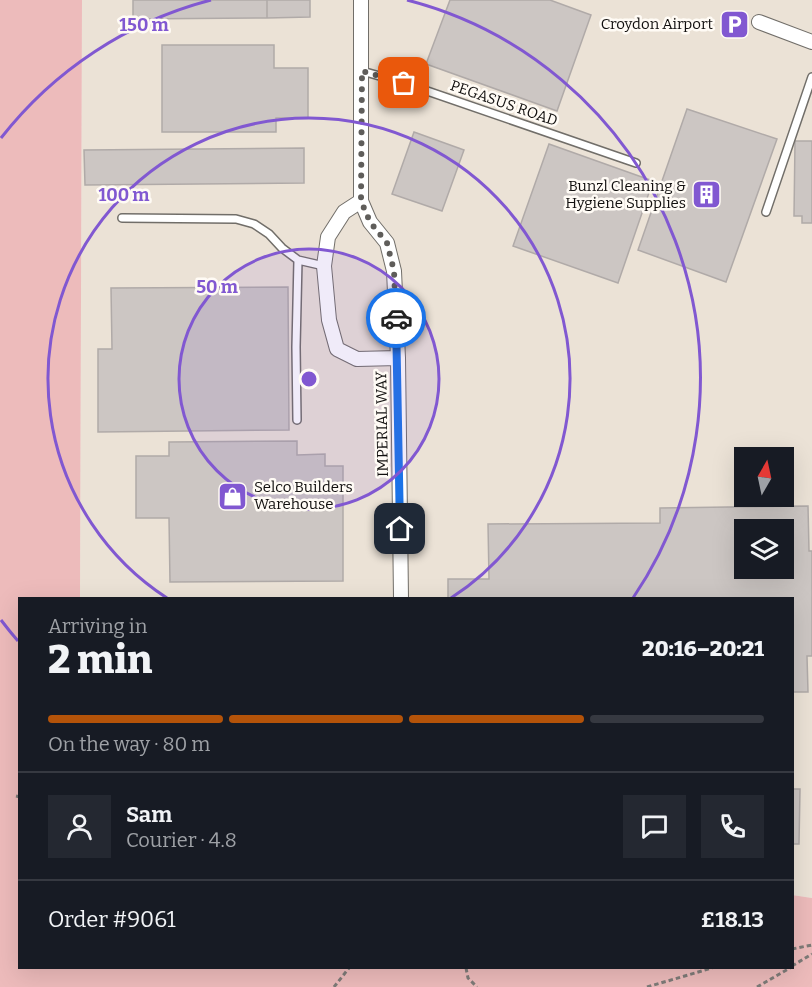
<!DOCTYPE html>
<meta charset="utf-8">
<style>
:root{--surface:#171b24;--page:#242831;--text:#f1f3f6;--muted:#9ea1a6;--line:#363941;--accent:#b45309}
body{margin:0;font-family:Bitter,serif;background:var(--page);color:var(--text);height:100vh;display:flex;flex-direction:column;font-size:22px;white-space:nowrap}
*{box-sizing:border-box;margin:0}
p{font-size:20px;color:var(--muted)}
.icon{flex:none;width:33px;height:33px;fill:none;stroke:currentColor;stroke-width:2;stroke-linecap:round;stroke-linejoin:round}
.map{position:relative;flex:1;overflow:hidden}
.side{position:absolute;left:18px;top:597px;width:776px;height:372px;display:flex;flex-direction:column;background:var(--surface);border-radius:0px;box-shadow:0 6px 24px #0002}
.side>*{flex:none}
.needle{width:39px;rotate:9deg}
.controls{position:absolute;left:734px;top:447px;display:grid;gap:12px}
.controls a{display:grid;place-items:center;width:60px;height:60px;border-radius:0px;background:var(--surface);box-shadow:0 6px 24px #0002;font-size:30px}
.pin{position:absolute;display:grid;place-items:center;width:51px;height:51px;color:#fff;margin:-26px;border-radius:12px;box-shadow:0 3px 9px #0006}
.courier{position:absolute;display:grid;place-items:center;width:60px;height:60px;margin:-30px;border:4px solid #1a73e8;border-radius:50%;background:#fff;color:#222;box-shadow:0 2px 8px #0007}
.overview em{font-style:normal;font-weight:800}
.overview div{display:flex;flex-direction:column-reverse}
.overview{display:flex;align-items:center;justify-content:space-between;height:102px;padding:0 30px}
h1{font-size:39px;font-weight:800;line-height:45px}
.bar{display:grid;grid-template-columns:repeat(4,1fr);gap:9px 6px;align-content:center;height:72px;padding:0 30px}
.bar i{height:8px;border-radius:4px;background:var(--line)}
.bar .selected{background:var(--accent)}
.bar p{grid-column:span 4}
.line{display:flex;align-items:center;gap:15px;padding:0 30px;border-top:2px solid var(--line)}
.line div{flex:1}
.round{display:grid;place-items:center;flex:none;width:63px;height:63px;border-radius:0px;background:var(--page)}
.map>svg:first-child{display:block}
</style>
<div class="map">
<svg width="812" height="987" viewBox="0 0 812 987">
<rect width="100%" height="100%" fill="#f1ede8"/>
<!-- built -->
<path fill="#ebe2d6" fill-rule="evenodd" d="M82 0H812V898L792 895V598H80ZM744 458H783V496H744ZM744 530H783V568H744Z"/>
<!-- green -->
<path fill="#edbbbb" d="M0 0H82L80 598H20V968H792V895L812 898V987H0Z"/>
<!-- building -->
<path fill="#ccc6c3" stroke="#b0aaa8" stroke-width="1.5" fill-rule="evenodd" d="M133 0H267V18L133 19Z
M267 0H310V17L267 18Z
M450 0H550L591 15 557 111 426 64Z
M162 45H274V68H308V118H276V132H162Z
M687 109 777 139 726 282 638 250Z
M414 132 464 150 442 211 392 194Z
M795 141H812V223H802V216H794Z
M549 144 653 181 618 283 513 246Z
M304 148V183L85 185 84 150Z
M288 287 289 430 98 432V349H112L111 288Z
M297 441V455L325 454V466H343V581L170 582 169 518H136V456H169V442Z
M808 506 809 551H812V656H807L808 692H792V598H448V579H489L488 524 660 523V508ZM744 530H783V568H744Z
M792 789H800L799 844H792Z"/>
<g fill="none" stroke-linecap="round" stroke-linejoin="round">
<defs>
<path id="lane" d="M362 71 404 83 636 163
M766 212 812 77
M122 218 236 219 254 224 269 234 282 248 298 260 324 266
M297 420 296 347 298 260"/>
<path id="street" d="M361 0V201L370 222 387 243 394 271 398 358 401 598
M759 22 812 42
M361 201 344 212 328 237 324 266 329 320 337 349 357 359 398 358"/>
</defs>
<!-- lane casing -->
<use href="#lane" stroke="#716e69" stroke-width="10"/>
<!-- street casing -->
<use href="#street" stroke="#716e69" stroke-width="16"/>
<!-- path -->
<path stroke="#7e7b78" stroke-width="3" stroke-dasharray="4.5 3" stroke-linecap="butt" d="M16 796 20 797
M792 949 812 945
M792 966 812 954
M466 968 468 978 477 987
M334 987 349 968
M647 987 712 968
M757 987 790 968"/>
<!-- lane -->
<use href="#lane" stroke="#fff" stroke-width="7"/>
<!-- street -->
<use href="#street" stroke="#fff" stroke-width="14"/>
</g>
<g fill="none" stroke-linecap="round" stroke-linejoin="round">
<!-- done -->
<path stroke="#5f5d5a" stroke-width="6" stroke-dasharray="0 10.8" d="M396 318 394 271 387 243 370 222 361 201 362 71 404 83"/>
<!-- route -->
<path stroke="#1a73e8" stroke-width="8" d="M396 318 400 529"/>
</g>
<!-- distance rings -->
<circle cx="309" cy="379" r="130" fill="#8158d1" fill-opacity=".12"/>
<g fill="none" stroke="#8158d1" stroke-width="3">
<circle cx="309" cy="379" r="130"/>
<path d="M167 598A261 261 0 1 1 451 598"/>
<path d="M18 641A391 391 0 0 1 1 620M1 138A391 391 0 0 1 211 0M407 0A391 391 0 0 1 633 598"/>
</g>
<!-- icons -->
<defs>
<symbol id="parking-square" viewBox="-11 -11 22 22"><rect x="-9" y="-9" width="18" height="18" rx="4" fill="#8158d1" stroke="#fffbf5"/><path d="M-3.5-5.5H1a3.5 3.5 0 0 1 0 7H-1V5.5H-3.5ZM-1-3.4V-.6H.8a1.4 1.4 0 0 0 0-2.8Z" fill="#fff"/></symbol>
<symbol id="building-square" viewBox="-11 -11 22 22"><rect x="-9" y="-9" width="18" height="18" rx="4" fill="#8158d1" stroke="#fffbf5"/><path d="M-4-6H4V6H1V3H-1V6H-4ZM-2.5-4.3h1.7v1.8h-1.7ZM.8-4.3h1.7v1.8H.8ZM-2.5-1h1.7V.8h-1.7ZM.8-1h1.7V.8H.8Z" fill="#fff"/></symbol>
<symbol id="shop-square" viewBox="-11 -11 22 22"><rect x="-9" y="-9" width="18" height="18" rx="4" fill="#8158d1" stroke="#fffbf5"/><path d="M-5-2.5h2.3a2.7 3.5 0 0 1 5.4 0H5L5.5 6h-11ZM-1.5-2.5h3a1.5 2.3 0 0 0-3 0Z" fill="#fff"/></symbol>
</defs>
<g fill-rule="evenodd">
<use href="#parking-square" x="718" y="8" width="33" height="33"/>
<use href="#building-square" x="690" y="178" width="33" height="33"/>
<use href="#shop-square" x="216" y="480" width="33" height="33"/>
</g>
<g text-anchor="middle" dominant-baseline="central" stroke-width="5" stroke-linejoin="round" paint-order="stroke">
<!-- poi labels -->
<g font-size="15" fill="#110f0e" stroke="#fffbf5" text-anchor="end">
<text x="713" y="24">Croydon Airport</text>
<text x="686" y="186">Bunzl Cleaning &amp;<tspan x="686" dy="17">Hygiene Supplies</tspan></text>
<text x="254" y="487" text-anchor="start">Selco Builders<tspan x="254" dy="17">Warehouse</tspan></text>
</g>
<!-- street labels -->
<g font-size="15" fill="#110f0e" stroke="#fffbf5">
<text transform="translate(504 103) rotate(19)">PEGASUS ROAD</text>
<text transform="translate(382 424) rotate(-91)">IMPERIAL WAY</text>
</g>
</g>
<circle cx="309" cy="379" r="9" fill="#8158d1" stroke="#fffbf5" stroke-width="3"/>
<g font-size="18" text-anchor="middle" font-weight="bold" fill="#8158d1" stroke="#fffbf5" stroke-width="5" stroke-linejoin="round" paint-order="stroke">
<text x="144" y="31">150 m</text>
<text x="124" y="201">100 m</text>
<text x="217" y="293">50 m</text>
</g>
</svg>
<div class="controls">
<a><svg class="needle" viewBox="-14 -14 28 28"><path d="M0-13l5 13h-10z" fill="#e53935"/><path d="M0 13l5-13h-10z" fill="#9ea1a6"/></svg></a>
<a><svg class="icon" aria-label="layers" viewBox="0 0 24 24"><path d="M12 4l9 5-9 5-9-5zM3 14l9 5 9-5"/></svg></a>
</div>
<div class="pin" style="left:404px;top:83px;background:#ea580c"><svg class="icon" aria-label="bag" viewBox="0 0 24 24"><path d="M5 8h14l-1 12H6zM9 8a3 3 0 0 1 6 0"/></svg></div>
<div class="pin" style="left:400px;top:529px;background:#1f2937"><svg class="icon" aria-label="home" viewBox="0 0 24 24"><path d="M3 11l9-7 9 7M6 9v11h12V9"/></svg></div>
<div class="courier" style="left:396px;top:318px"><svg class="icon" aria-label="car" viewBox="0 0 24 24"><path d="M5 17H2v-5l4-1 3-4h7l3 4 3 1v5h-3M9 17h6M6 11h13"/><circle cx="7" cy="17" r="2"/><circle cx="17" cy="17" r="2"/></svg></div>
<section class="side">
<div class="overview"><div><h1>2 min</h1><p>Arriving in</p></div><em>20:16–20:21</em></div>
<div class="bar"><i class="selected"></i><i class="selected"></i><i class="selected"></i><i></i><p>On the way · 80 m</p></div>
<div class="line" style="height:108px"><a class="round"><svg class="icon" aria-label="person" viewBox="0 0 24 24"><circle cx="12" cy="8" r="4"/><path d="M4 21q1-7 8-7t8 7"/></svg></a><div><b>Sam</b><p>Courier · 4.8</p></div><a class="round"><svg class="icon" aria-label="chat" viewBox="0 0 24 24"><path d="M4 5h16v11H9l-5 4z"/></svg></a><a class="round"><svg class="icon" aria-label="phone" viewBox="0 0 24 24"><path d="M5 4h4l2 5-3 2q2 4 5 5l2-3 5 2v4C11 20 4 13 5 4z"/></svg></a></div>
<div class="line" style="height:78px"><div>Order #9061</div><b>£18.13</b></div>
</section>
</div>
